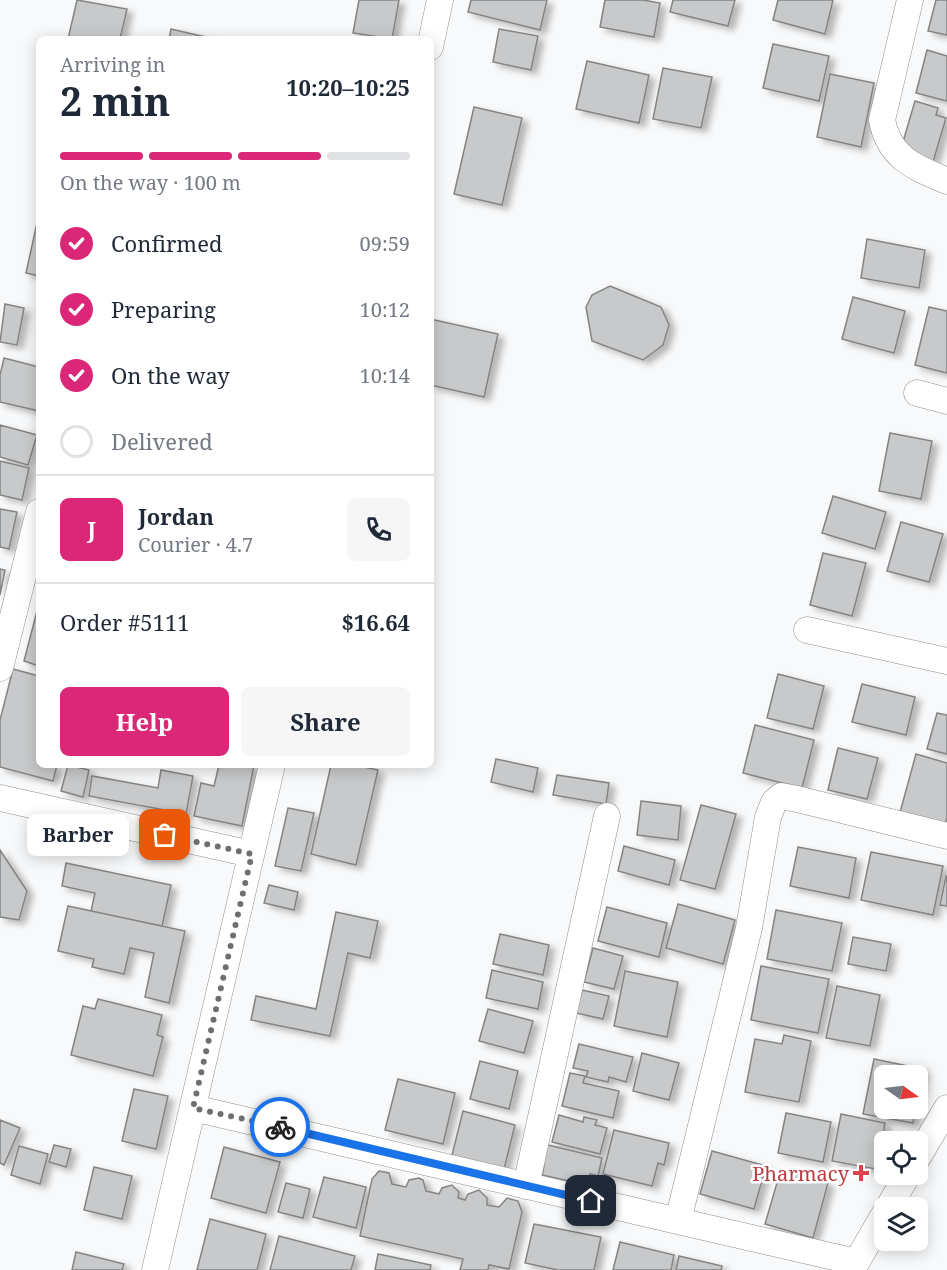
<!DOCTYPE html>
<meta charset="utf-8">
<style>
:root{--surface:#fff;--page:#f6f6f7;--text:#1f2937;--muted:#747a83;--line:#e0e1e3;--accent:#db2777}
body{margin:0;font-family:"Noto Serif",serif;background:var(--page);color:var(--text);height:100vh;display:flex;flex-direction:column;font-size:22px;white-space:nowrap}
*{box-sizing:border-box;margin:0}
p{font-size:20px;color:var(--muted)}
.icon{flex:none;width:33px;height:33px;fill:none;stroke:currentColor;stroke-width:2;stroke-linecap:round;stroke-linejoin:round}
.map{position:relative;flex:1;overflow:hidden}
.details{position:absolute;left:36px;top:36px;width:398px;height:732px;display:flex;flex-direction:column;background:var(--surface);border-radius:9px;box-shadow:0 3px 15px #0003}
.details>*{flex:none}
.needle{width:39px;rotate:104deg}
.buttons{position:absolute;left:874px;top:1065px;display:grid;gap:12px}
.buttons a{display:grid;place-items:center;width:54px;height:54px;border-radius:9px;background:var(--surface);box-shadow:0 3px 15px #0003;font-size:30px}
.pin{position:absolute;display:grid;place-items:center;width:51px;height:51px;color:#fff;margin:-26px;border-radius:12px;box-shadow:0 3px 9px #0006}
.courier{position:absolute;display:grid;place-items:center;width:60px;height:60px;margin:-30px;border:4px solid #1a73e8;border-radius:50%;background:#fff;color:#222;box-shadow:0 2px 8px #0007}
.bubble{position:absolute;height:42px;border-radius:9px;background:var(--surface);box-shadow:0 3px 15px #0003;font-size:20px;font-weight:700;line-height:42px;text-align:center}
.overview em{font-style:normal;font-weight:700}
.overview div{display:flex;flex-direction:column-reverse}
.overview{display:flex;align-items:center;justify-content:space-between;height:102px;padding:0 24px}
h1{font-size:39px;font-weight:700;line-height:45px}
.bar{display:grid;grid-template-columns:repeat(4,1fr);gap:9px 6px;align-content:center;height:72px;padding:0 24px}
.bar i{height:8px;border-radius:4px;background:var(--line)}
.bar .selected{background:var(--accent)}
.bar p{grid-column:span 4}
.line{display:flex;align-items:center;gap:15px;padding:0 24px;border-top:2px solid var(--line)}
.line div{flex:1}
.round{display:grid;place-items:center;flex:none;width:63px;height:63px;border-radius:9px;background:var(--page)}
ol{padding:0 24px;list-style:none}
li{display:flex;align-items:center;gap:18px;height:66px}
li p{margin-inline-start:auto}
li .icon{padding:6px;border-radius:50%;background:var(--accent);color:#fff;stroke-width:4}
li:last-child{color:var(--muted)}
li i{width:33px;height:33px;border:3px solid var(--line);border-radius:50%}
.cta{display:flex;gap:12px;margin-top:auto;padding:12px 24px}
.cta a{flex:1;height:69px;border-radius:9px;background:var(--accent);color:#fff;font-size:24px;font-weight:700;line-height:69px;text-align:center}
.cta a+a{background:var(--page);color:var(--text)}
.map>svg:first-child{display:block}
</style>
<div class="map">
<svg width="947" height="1270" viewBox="0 0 947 1270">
<defs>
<filter id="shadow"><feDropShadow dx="6" dy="4" stdDeviation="3" flood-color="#0004"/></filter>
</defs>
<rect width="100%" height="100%" fill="#f8f9fa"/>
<!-- building -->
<path fill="#c8c9ca" stroke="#838485" stroke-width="1.5" filter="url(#shadow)" d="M77 0 127 9 120 39H68Z
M359 0H399L392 39 353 33Z
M471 0H547L540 30 468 12Z
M605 0H643L660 3 654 37 600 27Z
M673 0H735L728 26 670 12Z
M778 0H833L825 34 773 20Z
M936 0H947V35L928 31Z
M171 29 214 39H169Z
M499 29 538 36 531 70 493 62Z
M773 44 829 56 819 101 763 88Z
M927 50 947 56V101L916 93Z
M587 61 649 75 639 123 576 109Z
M663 68 712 77 701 128 653 119Z
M830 74 874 83 861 147 817 137Z
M915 101 938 108 936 115 946 118 933 162 900 152Z
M474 107 522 118 502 205 454 194Z
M37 223H39V276L26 273Z
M867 239 925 250 919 288 861 278Z
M610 286 661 307 669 325 663 345 643 360 592 341 586 307 592 295Z
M853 297 905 311 894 353 842 339Z
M5 304 24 308 17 345 0 342Z
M929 307 947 311V373L915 365Z
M430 319 498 334 484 397 430 385Z
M4 358 39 367V411L0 402V375Z
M0 425 37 435 28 465 0 457Z
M890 433 932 441 921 499 879 491Z
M0 461 29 468 22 500 0 495Z
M833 496 886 512 875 549 822 533Z
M0 509 17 512 9 549 0 547Z
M901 522 943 534 929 582 887 571Z
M823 553 866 563 852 616 810 605Z
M0 569 5 570 0 595Z
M37 611H39V666L24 661Z
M13 669 39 676V765H57L53 781 0 767V720Z
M778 674 824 686 813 729 767 718Z
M862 684 915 697 906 735 852 722Z
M937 713 947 715V754L927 749Z
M755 725 814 740 802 788 743 773Z
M838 748 878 758 867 799 828 790Z
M916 754 947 763V818L944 829 899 816Z
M496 759 538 768 533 792 491 782Z
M68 765 89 770 83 797 61 791Z
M219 765H254L242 826 194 816 201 783 214 786Z
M331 765H355L378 770 356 865 311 854Z
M161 770 193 776 186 814 89 796 92 776 158 788Z
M557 775 609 783 606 804 553 795Z
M641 801 681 806 678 840 637 835Z
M701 805 736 814 715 889 680 880Z
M288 808 314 813 301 871 275 866Z
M624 846 675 860 669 885 618 871Z
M798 847 856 858 849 898 790 886Z
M0 850 27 891 19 920 0 917Z
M871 852 943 866 933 915 861 900Z
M66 863 171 885 162 926 91 911 95 893 62 886Z
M946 876 947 877V906L940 905Z
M269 885 298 892 294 910 264 903Z
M678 904 735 920 723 964 666 948Z
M68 906 185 931 169 1003 145 997 154 953 130 948 124 974 92 967 94 959 58 951Z
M607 907 667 923 659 957 598 941Z
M776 910 842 923 832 971 767 959Z
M336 912 378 921 370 958 348 953 330 1036 251 1020 256 996 316 1009Z
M500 934 549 945 543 975 493 964Z
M853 937 891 944 886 971 848 964Z
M593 948 623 956 614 989 584 982Z
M761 966 829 979 818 1033 751 1020Z
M492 970 543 982 538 1009 486 998Z
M625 971 678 982 667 1037 614 1026Z
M837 986 880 995 870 1046 826 1038Z
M582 990 609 996 603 1019 576 1013Z
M98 999 162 1015 157 1035 163 1037 153 1076 71 1055 83 1006 95 1009Z
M488 1009 533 1021 524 1053 479 1041Z
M784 1035 811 1041 799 1102 745 1092 755 1039 782 1044Z
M579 1044 633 1057 626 1082 609 1077 608 1082 586 1077 588 1071 573 1068Z
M642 1053 679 1063 669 1100 633 1091Z
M874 1059 923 1069 918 1096V1076H885V1108H915L913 1123 863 1114Z
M480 1061 518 1071 509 1109 470 1099Z
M570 1073 585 1076 583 1083 619 1091 613 1118 562 1106Z
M398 1079 455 1093 443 1144 385 1130Z
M134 1089 168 1096 156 1149 122 1141Z
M463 1111 515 1125 503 1173 451 1159Z
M786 1113 831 1122 823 1162 778 1153Z
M841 1114 885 1123 876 1169 832 1161Z
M559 1115 583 1122 584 1117 597 1120 595 1125 607 1128 600 1154 552 1142Z
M0 1120 20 1128 4 1165 0 1163Z
M614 1130 669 1143 664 1165 658 1163 652 1186 603 1174Z
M544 1144 602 1158 598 1176 590 1174 587 1185 542 1175 544 1166 539 1165Z
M54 1145 71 1149 66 1167 49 1162Z
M19 1146 48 1154 40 1184 11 1175Z
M224 1147 280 1162 266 1213 211 1198Z
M712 1151 766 1166 754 1209 700 1194Z
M94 1167 132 1176 122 1219 84 1210Z
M781 1169 828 1183 813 1238 765 1224Z
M379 1171 389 1173 392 1184 406 1187 409 1180 419 1178 423 1180 426 1191 439 1194 442 1188 452 1185 459 1192 458 1198 465 1200 468 1194 479 1190 487 1198V1205L499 1207 507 1198 518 1201 522 1212 509 1269 489 1265 488 1270H460L463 1259 360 1236 372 1179Z
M324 1177 366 1187 356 1228 313 1217Z
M286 1183 310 1189 303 1218 278 1212Z
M210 1219 266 1234 257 1270H197Z
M534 1224 601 1237 594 1270H558L525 1263Z
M279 1236 355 1256 351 1270H270Z
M620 1242 674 1255 671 1270H613Z
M76 1252 124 1264 122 1270H72Z
M378 1254 431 1265 430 1270H375Z
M679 1256 722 1266 721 1270H676Z"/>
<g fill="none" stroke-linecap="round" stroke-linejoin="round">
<defs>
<path id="minor" d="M910 0 882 120C889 158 914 167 947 181
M430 47 440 0
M917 393 947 401
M807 630 947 661
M0 668 39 512
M0 798 251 854
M193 1108 678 1221
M918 1157 947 1108
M526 1186 607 816
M888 1208 908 1174
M856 1262 678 1221 749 928 768 817 774 802 781 796 797 799 947 836
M155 1270 272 765
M852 1270 885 1213"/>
</defs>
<!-- minor casing -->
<use href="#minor" stroke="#8e8f90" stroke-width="27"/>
<!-- minor -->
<use href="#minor" stroke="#fff" stroke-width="26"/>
</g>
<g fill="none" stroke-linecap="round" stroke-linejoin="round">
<!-- done -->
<path stroke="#6f6f70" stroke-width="6" stroke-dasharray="0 10.8" d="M165 835 252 854 193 1108 280 1127"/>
<!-- route -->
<path stroke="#1a73e8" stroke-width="8" d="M280 1127 591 1201"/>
</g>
<!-- markers -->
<path fill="#e0444e" stroke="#fff" stroke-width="2" d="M858 1164h6v6h6v6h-6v6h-6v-6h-6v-6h6z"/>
<g text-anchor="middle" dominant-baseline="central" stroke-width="5" stroke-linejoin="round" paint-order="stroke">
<!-- health labels -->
<g font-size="20" fill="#be3a42" stroke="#fff" text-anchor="end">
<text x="849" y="1173">Pharmacy</text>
</g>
</g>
</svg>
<div class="buttons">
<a><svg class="needle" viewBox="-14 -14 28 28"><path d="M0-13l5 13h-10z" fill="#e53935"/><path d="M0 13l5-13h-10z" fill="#747a83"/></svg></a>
<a><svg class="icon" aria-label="locate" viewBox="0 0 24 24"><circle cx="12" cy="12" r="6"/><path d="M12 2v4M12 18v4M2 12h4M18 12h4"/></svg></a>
<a><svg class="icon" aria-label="layers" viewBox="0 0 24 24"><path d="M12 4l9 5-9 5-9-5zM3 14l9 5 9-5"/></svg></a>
</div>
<div class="pin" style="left:165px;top:835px;background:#ea580c"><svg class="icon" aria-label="bag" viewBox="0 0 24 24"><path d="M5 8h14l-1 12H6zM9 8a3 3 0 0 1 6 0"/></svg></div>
<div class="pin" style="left:591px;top:1201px;background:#1f2937"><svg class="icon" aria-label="home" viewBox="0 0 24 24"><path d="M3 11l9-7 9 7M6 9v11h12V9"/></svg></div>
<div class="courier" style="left:280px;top:1127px"><svg class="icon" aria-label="bike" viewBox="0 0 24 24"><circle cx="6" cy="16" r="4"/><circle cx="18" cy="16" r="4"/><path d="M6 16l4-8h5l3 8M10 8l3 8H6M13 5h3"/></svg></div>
<div class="bubble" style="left:27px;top:814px;width:102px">Barber</div>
<section class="details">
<div class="overview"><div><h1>2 min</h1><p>Arriving in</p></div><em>10:20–10:25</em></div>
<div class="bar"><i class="selected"></i><i class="selected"></i><i class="selected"></i><i></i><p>On the way · 100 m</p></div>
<ol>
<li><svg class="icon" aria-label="check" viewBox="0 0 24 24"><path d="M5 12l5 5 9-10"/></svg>Confirmed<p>09:59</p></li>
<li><svg class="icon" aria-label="check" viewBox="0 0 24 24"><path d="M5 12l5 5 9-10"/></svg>Preparing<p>10:12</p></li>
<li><svg class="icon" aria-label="check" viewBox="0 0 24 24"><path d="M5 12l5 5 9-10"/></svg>On the way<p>10:14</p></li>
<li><i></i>Delivered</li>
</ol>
<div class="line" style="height:108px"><b class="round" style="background:var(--accent);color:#fff">J</b><div><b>Jordan</b><p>Courier · 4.7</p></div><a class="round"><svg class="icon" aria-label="phone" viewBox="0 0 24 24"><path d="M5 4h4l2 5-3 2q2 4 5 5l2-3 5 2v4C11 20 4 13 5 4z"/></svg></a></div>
<div class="line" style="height:78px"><div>Order #5111</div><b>$16.64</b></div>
<div class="cta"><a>Help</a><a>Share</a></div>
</section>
</div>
